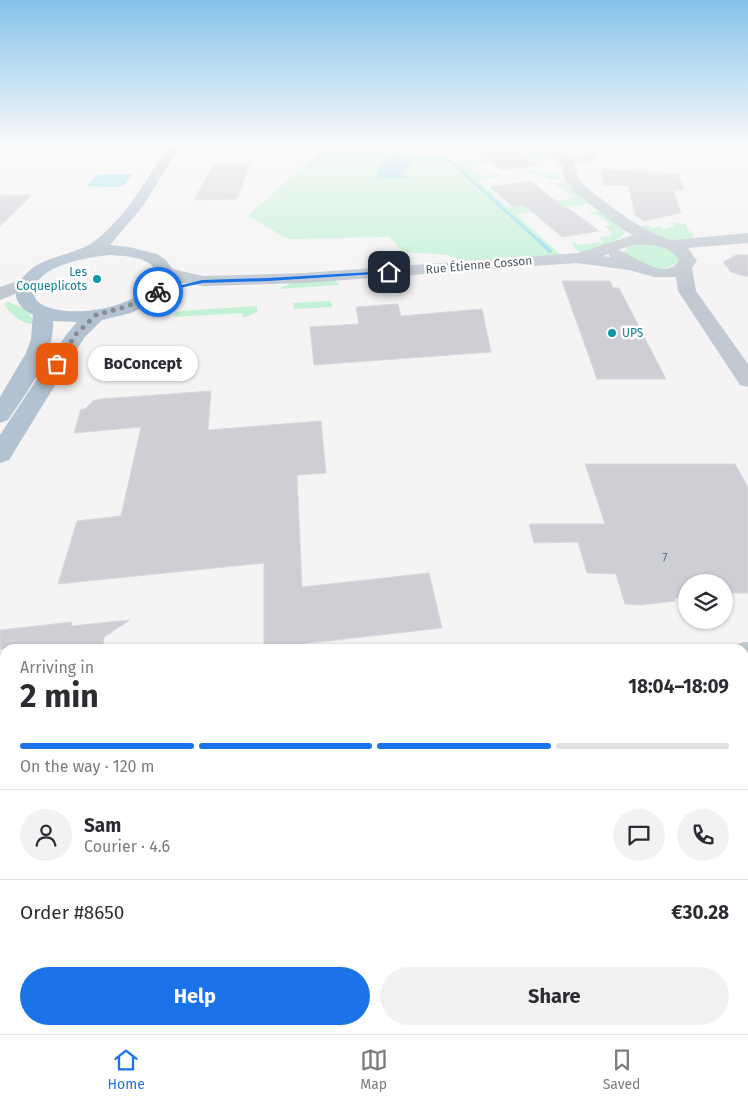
<!DOCTYPE html>
<meta charset="utf-8">
<style>
:root{--surface:#fff;--page:#f2f2f3;--text:#2b2b33;--muted:#7c7c81;--line:#e1e1e2;--accent:#1a73e8}
body{margin:0;font-family:"Fira Sans",sans-serif;background:var(--page);color:var(--text);height:100vh;display:flex;flex-direction:column;font-size:19px;white-space:nowrap}
*{box-sizing:border-box;margin:0}
p{font-size:16px;color:var(--muted)}
.icon{flex:none;width:28px;height:28px;fill:none;stroke:currentColor;stroke-width:2;stroke-linecap:round;stroke-linejoin:round}
.map{position:relative;flex:1;overflow:hidden}
.panel{position:absolute;left:0px;top:644px;width:749px;height:391px;display:flex;flex-direction:column;background:var(--surface);border-radius:15px 15px 0 0;box-shadow:0 1px 4px #0004}
.panel>*{flex:none}
.tools{position:absolute;left:678px;top:574px;display:grid;gap:10px}
.tools a{display:grid;place-items:center;width:55px;height:55px;border-radius:50%;background:var(--surface);box-shadow:0 1px 4px #0004;font-size:25px}
.pin{position:absolute;display:grid;place-items:center;width:42px;height:42px;color:#fff;margin:-21px;border-radius:10px;box-shadow:0 2px 8px #0006}
.courier{position:absolute;display:grid;place-items:center;width:50px;height:50px;margin:-25px;border:4px solid #1a73e8;border-radius:50%;background:#fff;color:#222;box-shadow:0 1px 6px #0007}
.bubble{position:absolute;height:35px;border-radius:18px;background:var(--surface);box-shadow:0 1px 4px #0004;font-size:16px;font-weight:700;line-height:35px;text-align:center}
.summary em{font-style:normal;font-weight:700}
.summary div{display:flex;flex-direction:column-reverse}
.summary{display:flex;align-items:center;justify-content:space-between;height:85px;padding:0 20px}
h1{font-size:32px;font-weight:700;line-height:38px}
.bar{display:grid;grid-template-columns:repeat(4,1fr);gap:8px 5px;align-content:center;height:60px;padding:0 20px}
.bar i{height:6px;border-radius:4px;background:var(--line)}
.bar .current{background:var(--accent)}
.bar p{grid-column:span 4}
.line{display:flex;align-items:center;gap:12px;padding:0 20px;border-top:1px solid var(--line)}
.line div{flex:1}
.round{display:grid;place-items:center;flex:none;width:52px;height:52px;border-radius:26px;background:var(--page)}
.button{display:flex;gap:10px;margin-top:auto;padding:10px 20px}
.button a{flex:1;height:58px;border-radius:30px;background:var(--accent);color:#fff;font-size:20px;font-weight:700;line-height:58px;text-align:center}
.button a+a{background:var(--page);color:var(--text)}
.menu{display:flex;justify-content:space-around;align-items:center;height:70px;border-top:1px solid var(--line);background:var(--surface);font-size:14px;color:var(--muted)}
.menu a{display:grid;justify-items:center;gap:2px}
.menu .current{color:var(--accent)}
.map>svg:first-child{display:block}
</style>
<div class="map">
<svg width="748" height="1034" viewBox="0 0 748 1034">
<rect width="100%" height="100%" fill="#f5f3f3"/>
<!-- green -->
<path fill="#c3f1d5" d="M526 148 555 158 560 164V168L552 166 558 165 549 158 534 160 527 156 487 161 489 163 469 167 482 176 497 174 500 177 526 174 524 171H542V174L553 175 554 172 560 173V179H549L536 173 477 180 509 208 574 198 555 184 548 185 549 183H567L593 203 516 214 565 259 473 266 448 255 403 252 389 237 288 239 248 216 320 151 330 149 442 151 455 162 528 153Z
M591 212H604L625 233C613 245 596 250 579 252L571 243 574 242 579 245 603 242 599 238 611 235V231L604 226 611 225 597 214 590 215Z
M670 222 686 224 687 229 694 234 693 238 671 240 636 227 648 225 652 228 660 226 664 229 676 226Z
M655 244 675 251 681 260C660 276 645 265 624 255L625 249 629 245Z
M336 280 339 285 278 289 292 283Z
M331 301 332 307 294 309 293 303Z
M8 302 24 308 36 323C25 327 10 314 4 304Z
M257 306V312L243 318 242 313 174 317 175 313 181 311Z"/>
<!-- water -->
<path fill="#90daee" d="M397 156 414 159 413 163 401 171 406 178 376 179 384 159Z
M108 174H133L122 187 87 186 97 175Z"/>
<g fill="none" stroke-linecap="round" stroke-linejoin="round">
<!-- stream-far1 -->
<path stroke="#90daee" stroke-width="3" d="M412 158 448 159 540 242
M311 164 329 150"/>
<!-- stream -->
<path stroke="#90daee" stroke-width="4" d="M538 240 550 251"/>
</g>
<!-- building -->
<path fill="#cdcfd5" stroke="#d7d9de" d="M505 147 520 150 539 165 501 170 477 151Z
M214 164H250L237 199 194 200Z
M601 169 678 174 684 190H673L681 213 644 221 635 215 629 186 603 185Z
M530 181 565 208 567 207 599 231 562 237 524 205 513 207 490 187Z
M0 195H32L0 226Z
M736 255H748V277L731 272 723 262Z
M562 281H610L613 288H619L666 379H597Z
M398 304 401 316 482 309 491 352 314 365 310 327 359 324 356 307Z
M211 391 208 430 321 421 326 473 297 475 302 587 429 573 442 628 264 648V563L58 584 77 521 121 516 141 427 74 433 81 409H85L93 401 101 399Z
M585 464H735L748 487V593H724V582H686V598H675V601L641 605 625 604 616 574 587 573 578 542 534 543 529 524H605Z
M130 620 104 637 103 649H0V630L72 622 71 626Z"/>
<g fill="none" stroke-linecap="round" stroke-linejoin="round">
<!-- minor -->
<path fill="#c1cad2" fill-rule="evenodd" d="M520 145H539L578 156 587 153 595 145H605L606 147C598 158 589 165 574 163L578 178 583 185C611 206 638 230 672 240L748 233V243L688 248 697 261 692 268 696 291 748 364V387L740 385 678 291 676 277H654L629 270 576 263 304 283 203 286 177 282 158 276 155 272 158 268 164 267 203 276 304 273 578 253 633 235 623 230 573 191 564 178 563 166 553 158 522 148ZM633 245C649 244 672 244 679 261 664 282 632 254 618 250ZM609 254 610 257 603 256Z
M29 277 35 278 38 282 35 286 0 300V287Z
M744 642H748V672H744V649H731L732 646Z
M5 733V769L0 770V734Z"/>
<!-- major -->
<path fill="#b3c2d1" fill-rule="evenodd" d="M169 145H181L143 206 110 245 129 247 157 254 166 260 173 270V279L162 294 153 302 131 313 102 320 84 338 9 460 0 463V435L66 335 77 322 53 321C55 356 27 392 8 420L0 423V397L26 353 31 339 33 315C22 310 11 298 18 285 35 253 72 259 96 240 128 215 147 178 169 145ZM109 255C124 256 147 256 156 270 152 308 68 321 41 304 36 301 34 297 34 291 37 265 89 257 109 255Z"/>
</g>
<!-- sky -->
<linearGradient id="sky" x2="0" y2="1"><stop stop-color="#85c3ea"/><stop offset="0.5" stop-color="#fafafa"/><stop offset="1" stop-color="#fafafa" stop-opacity="0"/></linearGradient>
<rect width="748" height="290" fill="url(#sky)"/>
<!-- route -->
<path fill="#1a73e8" d="M389 271 391 273 268 281 202 283 158 293 155 292 202 280 268 278Z"/>
<g fill="none" stroke-linecap="round" stroke-linejoin="round">
<!-- done -->
<path stroke="#868d94" stroke-width="5" stroke-dasharray="0 9" d="M57 364 76 334 96 315 128 306 158 292"/>
</g>
<!-- markers -->
<g fill="#0f9aa8" stroke="#fff" stroke-width="2">
<circle cx="97" cy="279" r="5"/>
<circle cx="612" cy="333" r="5"/>
</g>
<g text-anchor="middle" dominant-baseline="central" stroke-width="5" stroke-linejoin="round" paint-order="stroke">
<!-- far-street labels -->
<g font-size="12" fill="#4a5661" stroke="#fff">
<text transform="translate(479 265) rotate(-5)">Rue Étienne Cosson</text>
</g>
<!-- far-culture labels -->
<g font-size="12" fill="#0d838f" stroke="#fff" text-anchor="end">
<text x="87" y="272">Les<tspan x="87" dy="14">Coqueplicots</tspan></text>
<text x="622" y="333" text-anchor="start">UPS</text>
</g>
<!-- number labels -->
<g font-size="12" fill="#6b747e">
<text x="665" y="558">7</text>
</g>
</g>
</svg>
<div class="tools">
<a><svg class="icon" aria-label="layers" viewBox="0 0 24 24"><path d="M12 4l9 5-9 5-9-5zM3 14l9 5 9-5"/></svg></a>
</div>
<div class="pin" style="left:57px;top:364px;background:#ea580c"><svg class="icon" aria-label="bag" viewBox="0 0 24 24"><path d="M5 8h14l-1 12H6zM9 8a3 3 0 0 1 6 0"/></svg></div>
<div class="pin" style="left:389px;top:272px;background:#1f2937"><svg class="icon" aria-label="home" viewBox="0 0 24 24"><path d="M3 11l9-7 9 7M6 9v11h12V9"/></svg></div>
<div class="courier" style="left:158px;top:292px"><svg class="icon" aria-label="bike" viewBox="0 0 24 24"><circle cx="6" cy="16" r="4"/><circle cx="18" cy="16" r="4"/><path d="M6 16l4-8h5l3 8M10 8l3 8H6M13 5h3"/></svg></div>
<div class="bubble" style="left:88px;top:346px;width:110px">BoConcept</div>
<section class="panel">
<div class="summary"><div><h1>2 min</h1><p>Arriving in</p></div><em>18:04–18:09</em></div>
<div class="bar"><i class="current"></i><i class="current"></i><i class="current"></i><i></i><p>On the way · 120 m</p></div>
<div class="line" style="height:90px"><a class="round"><svg class="icon" aria-label="person" viewBox="0 0 24 24"><circle cx="12" cy="8" r="4"/><path d="M4 21q1-7 8-7t8 7"/></svg></a><div><b>Sam</b><p>Courier · 4.6</p></div><a class="round"><svg class="icon" aria-label="chat" viewBox="0 0 24 24"><path d="M4 5h16v11H9l-5 4z"/></svg></a><a class="round"><svg class="icon" aria-label="phone" viewBox="0 0 24 24"><path d="M5 4h4l2 5-3 2q2 4 5 5l2-3 5 2v4C11 20 4 13 5 4z"/></svg></a></div>
<div class="line" style="height:65px"><div>Order #8650</div><b>€30.28</b></div>
<div class="button"><a>Help</a><a>Share</a></div>
</section>
</div>
<nav class="menu">
<a class="current"><svg class="icon" aria-label="home" viewBox="0 0 24 24"><path d="M3 11l9-7 9 7M6 9v11h12V9"/></svg>Home</a>
<a><svg class="icon" aria-label="map" viewBox="0 0 24 24"><path d="M3 6l6-2 6 2 6-2v14l-6 2-6-2-6 2zM9 4v14M15 6v14"/></svg>Map</a>
<a><svg class="icon" aria-label="saved" viewBox="0 0 24 24"><path d="M7 4h10v16l-5-4-5 4z"/></svg>Saved</a>
</nav>
